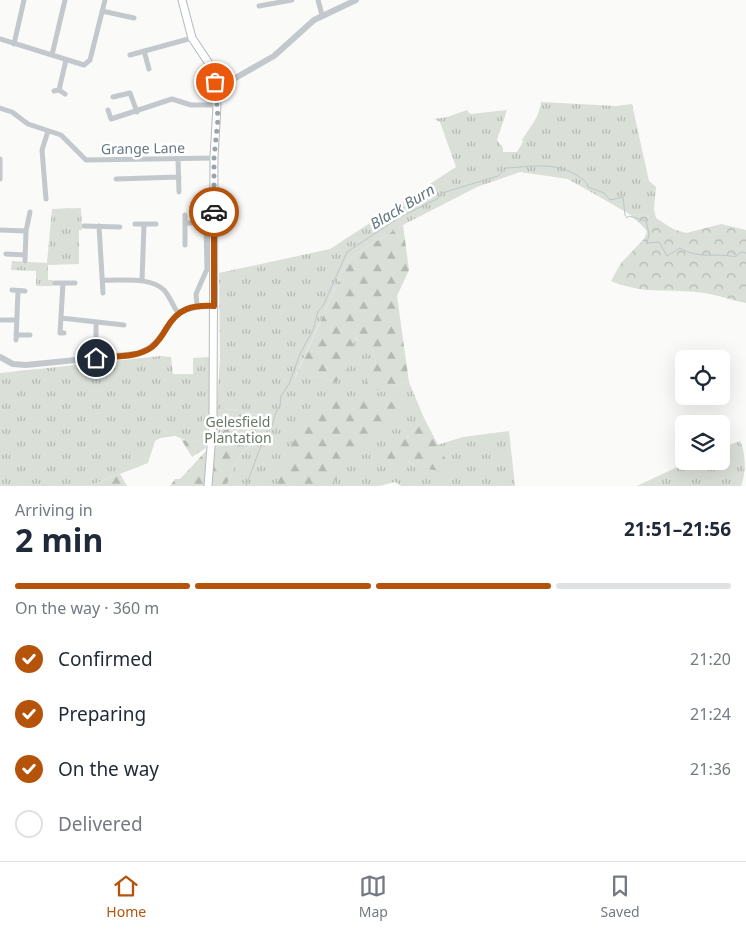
<!DOCTYPE html>
<meta charset="utf-8">
<style>
:root{--surface:#fff;--page:#f2f2f3;--text:#1f2937;--muted:#747a83;--line:#e0e1e3;--accent:#b45309}
body{margin:0;font-family:"Noto Sans",sans-serif;background:var(--page);color:var(--text);height:100vh;display:flex;flex-direction:column;font-size:19px;white-space:nowrap}
*{box-sizing:border-box;margin:0}
p{font-size:16px;color:var(--muted)}
.icon{flex:none;width:28px;height:28px;fill:none;stroke:currentColor;stroke-width:2;stroke-linecap:round;stroke-linejoin:round}
.map{position:relative;height:486px;overflow:hidden}
.sheet{display:flex;flex-direction:column;background:var(--surface);flex:1}
.sheet>*{flex:none}
.tools{position:absolute;left:675px;top:350px;display:grid;gap:10px}
.tools a{display:grid;place-items:center;width:55px;height:55px;border-radius:8px;background:var(--surface);box-shadow:0 5px 20px #0002;font-size:25px}
.pin{position:absolute;display:grid;place-items:center;width:42px;height:42px;color:#fff;margin:-21px;border:2px solid #fff;border-radius:50%;box-shadow:0 1px 5px #0007}
.courier{position:absolute;display:grid;place-items:center;width:50px;height:50px;margin:-25px;border:4px solid #b45309;border-radius:50%;background:#fff;color:#222;box-shadow:0 1px 6px #0007}
.head em{font-style:normal;font-weight:700}
.head div{display:flex;flex-direction:column-reverse}
.head{display:flex;align-items:center;justify-content:space-between;height:85px;padding:0 15px}
h1{font-size:32px;font-weight:700;line-height:38px}
.bar{display:grid;grid-template-columns:repeat(4,1fr);gap:8px 5px;align-content:center;height:60px;padding:0 15px}
.bar i{height:6px;border-radius:4px;background:var(--line)}
.bar .current{background:var(--accent)}
.bar p{grid-column:span 4}
ol{padding:0 15px;list-style:none}
li{display:flex;align-items:center;gap:15px;height:55px}
li p{margin-inline-start:auto}
li .icon{padding:5px;border-radius:50%;background:var(--accent);color:#fff;stroke-width:4}
li:last-child{color:var(--muted)}
li i{width:28px;height:28px;border:2px solid var(--line);border-radius:50%}
.tab-bar{display:flex;justify-content:space-around;align-items:center;height:70px;border-top:1px solid var(--line);background:var(--surface);font-size:14px;color:var(--muted)}
.tab-bar a{display:grid;justify-items:center;gap:2px}
.tab-bar .current{color:var(--accent)}
.map>svg:first-child{display:block}
</style>
<div class="map">
<svg width="746" height="486" viewBox="0 0 746 486">
<defs>
<pattern id="grass-tufts" width="24" height="20" patternUnits="userSpaceOnUse" patternTransform="scale(1.25)"><rect width="24" height="20" fill="#dadfd7"/><path d="M3 7l-1-3M5 7V3M7 7l1-3M15 17l-1-3M17 17v-4M19 17l1-3" fill="none" stroke="#b4b9b4"/></pattern>
<pattern id="forest-firs" width="22" height="20" patternUnits="userSpaceOnUse" patternTransform="scale(1.25)"><rect width="22" height="20" fill="#dadfd7"/><path d="M5 1l3.5 6h-7zM16 11l3.5 6h-7z" fill="#b4b9b4"/></pattern>
<pattern id="park-crowns" width="20" height="18" patternUnits="userSpaceOnUse" patternTransform="scale(1.25)"><rect width="20" height="18" fill="#dadfd7"/><path d="M2 6a3 3 0 1 1 6 0M12 15a3 3 0 1 1 6 0" fill="none" stroke="#b4b9b4"/></pattern>
</defs>
<rect width="100%" height="100%" fill="#fafaf8"/>
<!-- grass -->
<path fill="url(#grass-tufts)" d="M541 102 616 106 632 104 649 181 656 187 654 209 656 218 638 214 631 215 568 179 520 172 477 187 403 225 349 258 295 377 317 376 335 383 354 338 373 347 376 364 389 386 409 382 424 418 409 436 376 458H405L416 467 447 462 437 445 463 437 509 431 515 486H401L395 482 379 486H226L240 455 251 444 262 415 222 408 220 445 214 450 220 358 219 273 330 249 456 167 440 122 434 119 447 117 467 110 470 114 507 110 497 140 503 148V152H517L523 142 522 140C530 127 539 118 541 102Z
M81 208 82 230H79V264L48 265V280H53V286H36V271L11 270 12 261 47 263 52 209Z
M161 356 171 357 173 374H193V358L210 357V398L207 439 190 442 175 436 160 438 155 441 148 463 89 486H0V373Z
M740 441C746 453 746 474 741 486H637L690 461H721V448Z"/>
<!-- forest -->
<path fill="url(#forest-firs)" d="M403 225 409 270 397 296 409 382 389 386 381 392 365 383 376 364 373 348 355 338 347 371 335 383 317 376 295 378 349 258Z
M327 398 391 402 401 398 413 404 343 461 337 478 330 486H276L296 430 319 413Z
M221 408 262 415 251 444 240 455 226 486H212L214 450 220 445Z
M424 418 447 462 445 472 416 467 405 458 378 465 375 458 409 436Z
M181 439 190 442 207 439 206 448 192 457Z
M206 451 205 486H170L175 479H180Z
M120 474 127 486H89Z"/>
<!-- park -->
<path fill="url(#park-crowns)" d="M638 214 656 218 673 229 686 233 721 224 746 230V303C730 300 713 293 696 292 666 289 641 294 611 281L621 263 644 239 647 232C643 224 636 222 631 215Z"/>
<g fill="none" stroke-linecap="round" stroke-linejoin="round">
<!-- stream -->
<path stroke="#bbc7cb" stroke-width="1" d="M246 486 266 432 271 429 276 412 280 406 281 396 289 384 300 354 313 330 318 311 323 306 347 252 400 217 437 199 442 193 498 176 506 168C531 167 556 161 578 176 582 179 587 181 588 187L604 193 610 200 623 197 625 215 627 218 629 216 646 221 649 234 647 243 659 242 667 256 680 248C700 260 715 252 735 257L741 252 746 253"/>
<defs>
<path id="secondary" d="M182 0 192 38 208 62 214 76 217 105 214 158 213 421 208 486"/>
</defs>
<!-- secondary casing -->
<use href="#secondary" stroke="#b3babf" stroke-width="9"/>
<!-- minor -->
<path stroke="#c3c8cc" stroke-width="5" d="M318 0 322 15
M259 6 292 0
M102 11 134 18
M0 39 84 65 90 60 105 0
M14 44 24 0
M144 51 149 69
M52 55 65 0
M130 55 192 38
M59 90 66 60
M54 91 59 90 65 94
M113 97 130 93 137 112
M0 108 12 112 28 124 61 135 86 160 214 158
M108 110 111 119 172 99 191 105H217
M0 159V179
M178 159 179 192
M116 179 179 177
M46 199 42 150 48 131
M185 215V245
M185 223H206L207 269 196 294 197 305
M135 224H156
M84 226 120 227
M99 226 103 293
M0 230 26 231
M6 254 25 255
M25 261 26 231 30 212
M103 280C121 281 149 276 164 290 169 295 173 306 178 313
M142 281 144 224
M55 283H75
M63 283 60 333H64
M12 290 25 291
M61 318 124 325
M0 320H17
M96 322V358
M16 335H30
M16 340 18 291"/>
<!-- tertiary -->
<path stroke="#c3c8cc" stroke-width="6" d="M216 89 274 56 314 20 356 0
M0 357 13 364 26 365 136 354C178 341 156 304 214 306"/>
<!-- secondary -->
<use href="#secondary" stroke="#fff" stroke-width="7"/>
</g>
<g fill="none" stroke-linecap="round" stroke-linejoin="round">
<!-- done -->
<path stroke="#99a4ac" stroke-width="5" stroke-dasharray="0 9" d="M214 212V158L218 118 215 82"/>
<!-- route -->
<path stroke="#b45309" stroke-width="6" d="M96 358C113 356 138 358 152 347 158 342 162 336 166 329 178 308 192 305 214 306V212"/>
</g>
<g text-anchor="middle" dominant-baseline="central" stroke-width="5" stroke-linejoin="round" paint-order="stroke">
<!-- street labels -->
<g font-size="14" fill="#657683" stroke="#fff">
<text transform="translate(143 148) rotate(-1)">Grange Lane</text>
</g>
<!-- park labels -->
<g font-size="14" fill="#687a64" stroke="#fff">
<text x="238" y="421">Gelesfield<tspan x="238" dy="16">Plantation</tspan></text>
</g>
<!-- water labels -->
<g font-size="15" font-style="italic" fill="#60757c" stroke="#fff">
<text transform="translate(402 206) rotate(-31)">Black Burn</text>
</g>
</g>
</svg>
<div class="tools">
<a><svg class="icon" aria-label="locate" viewBox="0 0 24 24"><circle cx="12" cy="12" r="6"/><path d="M12 2v4M12 18v4M2 12h4M18 12h4"/></svg></a>
<a><svg class="icon" aria-label="layers" viewBox="0 0 24 24"><path d="M12 4l9 5-9 5-9-5zM3 14l9 5 9-5"/></svg></a>
</div>
<div class="pin" style="left:215px;top:82px;background:#ea580c"><svg class="icon" aria-label="bag" viewBox="0 0 24 24"><path d="M5 8h14l-1 12H6zM9 8a3 3 0 0 1 6 0"/></svg></div>
<div class="pin" style="left:96px;top:358px;background:#1f2937"><svg class="icon" aria-label="home" viewBox="0 0 24 24"><path d="M3 11l9-7 9 7M6 9v11h12V9"/></svg></div>
<div class="courier" style="left:214px;top:212px"><svg class="icon" aria-label="car" viewBox="0 0 24 24"><path d="M5 17H2v-5l4-1 3-4h7l3 4 3 1v5h-3M9 17h6M6 11h13"/><circle cx="7" cy="17" r="2"/><circle cx="17" cy="17" r="2"/></svg></div>
</div>
<section class="sheet">
<div class="head"><div><h1>2 min</h1><p>Arriving in</p></div><em>21:51–21:56</em></div>
<div class="bar"><i class="current"></i><i class="current"></i><i class="current"></i><i></i><p>On the way · 360 m</p></div>
<ol>
<li><svg class="icon" aria-label="check" viewBox="0 0 24 24"><path d="M5 12l5 5 9-10"/></svg>Confirmed<p>21:20</p></li>
<li><svg class="icon" aria-label="check" viewBox="0 0 24 24"><path d="M5 12l5 5 9-10"/></svg>Preparing<p>21:24</p></li>
<li><svg class="icon" aria-label="check" viewBox="0 0 24 24"><path d="M5 12l5 5 9-10"/></svg>On the way<p>21:36</p></li>
<li><i></i>Delivered</li>
</ol>
</section>
<nav class="tab-bar">
<a class="current"><svg class="icon" aria-label="home" viewBox="0 0 24 24"><path d="M3 11l9-7 9 7M6 9v11h12V9"/></svg>Home</a>
<a><svg class="icon" aria-label="map" viewBox="0 0 24 24"><path d="M3 6l6-2 6 2 6-2v14l-6 2-6-2-6 2zM9 4v14M15 6v14"/></svg>Map</a>
<a><svg class="icon" aria-label="saved" viewBox="0 0 24 24"><path d="M7 4h10v16l-5-4-5 4z"/></svg>Saved</a>
</nav>
